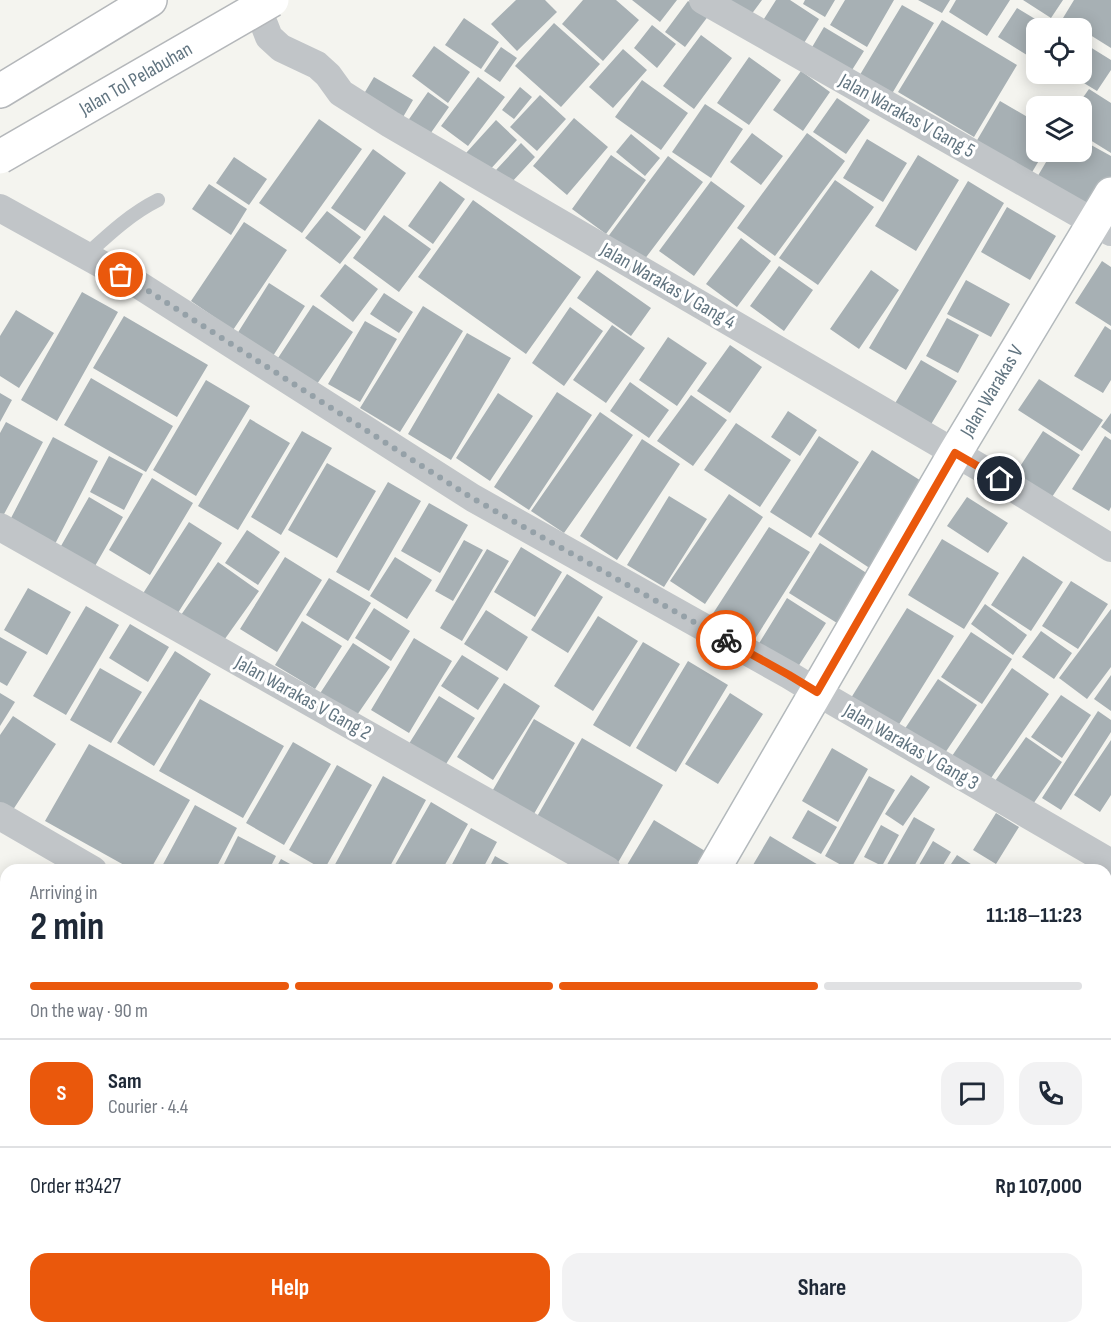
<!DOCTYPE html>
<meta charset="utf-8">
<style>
:root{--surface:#fff;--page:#f2f2f3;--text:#1f2937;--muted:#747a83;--line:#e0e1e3;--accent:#ea580c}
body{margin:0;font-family:"Sofia Sans Condensed",sans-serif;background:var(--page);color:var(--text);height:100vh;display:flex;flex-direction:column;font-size:22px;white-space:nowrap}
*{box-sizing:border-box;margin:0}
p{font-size:20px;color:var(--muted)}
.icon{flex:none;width:33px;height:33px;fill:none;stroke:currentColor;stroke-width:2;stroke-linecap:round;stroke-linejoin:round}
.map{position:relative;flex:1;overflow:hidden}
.panel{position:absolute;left:0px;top:864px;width:1112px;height:470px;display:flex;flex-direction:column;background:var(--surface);border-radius:18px 18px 0 0;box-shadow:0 3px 15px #0003}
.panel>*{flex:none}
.fabs{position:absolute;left:1026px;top:18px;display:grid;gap:12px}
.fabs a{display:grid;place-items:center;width:66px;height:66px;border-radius:12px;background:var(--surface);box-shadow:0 3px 15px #0003;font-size:30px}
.pin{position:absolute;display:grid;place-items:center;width:51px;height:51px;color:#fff;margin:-26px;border:3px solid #fff;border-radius:50%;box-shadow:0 2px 6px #0007}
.courier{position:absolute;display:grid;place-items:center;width:60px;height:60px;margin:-30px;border:4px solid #ea580c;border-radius:50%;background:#fff;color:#222;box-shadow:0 2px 8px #0007}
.overview em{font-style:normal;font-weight:700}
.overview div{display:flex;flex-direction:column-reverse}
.overview{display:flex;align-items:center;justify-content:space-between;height:102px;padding:0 30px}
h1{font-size:39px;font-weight:700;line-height:45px}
.bar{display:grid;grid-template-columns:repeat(4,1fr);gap:9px 6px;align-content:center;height:72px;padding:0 30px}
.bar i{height:8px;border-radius:4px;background:var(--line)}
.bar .current{background:var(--accent)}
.bar p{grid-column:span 4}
.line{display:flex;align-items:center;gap:15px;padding:0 30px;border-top:2px solid var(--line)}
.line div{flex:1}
.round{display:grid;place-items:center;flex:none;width:63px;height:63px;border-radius:18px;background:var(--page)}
.action{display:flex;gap:12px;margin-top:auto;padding:12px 30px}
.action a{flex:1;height:69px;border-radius:18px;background:var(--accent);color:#fff;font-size:24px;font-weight:700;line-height:69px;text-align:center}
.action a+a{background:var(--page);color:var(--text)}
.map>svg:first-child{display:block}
</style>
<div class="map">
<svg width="1111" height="1333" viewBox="0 0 1111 1333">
<rect width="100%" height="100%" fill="#f4f4ef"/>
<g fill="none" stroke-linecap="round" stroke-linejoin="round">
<!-- stream -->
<path stroke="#b6c4c6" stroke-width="10" d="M0 1171 6 1174
M285 1328 295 1333"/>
</g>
<!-- building -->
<path fill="#a7b0b4" d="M516 0H545L557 12 517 51 491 24Z
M583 0H616L639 20 603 61 562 24Z
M632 0H677L660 22Z
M722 0H762L748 19Z
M776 0H790L819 19 799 51 760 25Z
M805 0H835L825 17 803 4Z
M845 0H894L867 47 830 25Z
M918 0H950L942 13Z
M956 0H1010L987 36 949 12Z
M1023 0H1063L1051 18Z
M1074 0H1111V48L1063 18Z
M688 1 709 15 685 47 665 32Z
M902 5 934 23 890 97 858 78Z
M1017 8 1050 28H1036V46L1030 57 998 37Z
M464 18 499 42 481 69 445 45Z
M942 20 1017 65 974 137 898 92Z
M554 23 600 64 561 107 515 66Z
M652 25 676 44 657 68 634 48Z
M824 27 864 51 847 78 808 54Z
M701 35 732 58 694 109 663 86Z
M1082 42 1111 60V70L1097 91 1069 74H1082Z
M434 46 470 72 448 103 412 76Z
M501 47 517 58 500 82 484 71Z
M623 49 647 70 613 108 589 87Z
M749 57 781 80 749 125 717 103Z
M801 71 830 92 803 131 773 110Z
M374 77 413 100 399 124 359 102Z
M478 77 505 97 468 146 441 126Z
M642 80 688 113 661 150 615 117Z
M520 87 532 97 514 119 502 110Z
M1089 89 1111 103V153L1082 135V106H1077Z
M428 92 449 107 428 137 407 122Z
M540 95 566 119 537 151 510 127Z
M837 98 870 120 846 154 813 132Z
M1000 101 1036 122V152H1044L1031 174 976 142Z
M705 104 743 129 711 178 672 152Z
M574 118 608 147 567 195 533 166Z
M319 119 362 149 302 233 259 203Z
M496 120 517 140 487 173 466 153Z
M752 133 783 156 761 185 730 162Z
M807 133 845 161 775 256 737 228Z
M631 134 660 158 645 176 616 152Z
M867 139 907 163 883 202 843 178Z
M1082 140 1111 156V176L1091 211 1036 179 1052 152H1082Z
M521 143 535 157 511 183 496 170Z
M373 149 406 173 365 231 331 208Z
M611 155 646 180 606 234 572 209Z
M918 155 959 180 916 251 875 226Z
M668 156 703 182 641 264 607 238Z
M234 157 267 179 249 205 216 183Z
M835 180 874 207 818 285 779 258Z
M440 181 465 199 433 244 408 226Z
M711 181 745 206 694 276 659 251Z
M968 181 1004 203 906 370 869 348Z
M209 184 247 209 231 235 192 209Z
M473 200 581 277 526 354 418 277Z
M1007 207 1056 236 1030 280 981 252Z
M327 211 361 237 340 264 305 238Z
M384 215 431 249 399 292 353 258Z
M244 222 287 250 233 330 191 301Z
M741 238 771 261 737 307 706 284Z
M1102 261 1111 267V326L1075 303Z
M345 264 378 289 353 322 320 296Z
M779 266 813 290 784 331 750 306Z
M597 270 651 308 631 336 577 298Z
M871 270 899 290 859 349 830 329Z
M966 280 1010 304 991 337 947 314Z
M269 283 305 306 273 356 237 334Z
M82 292 118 312 57 421 21 400Z
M384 293 413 312 399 333 370 314Z
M313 305 353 332 317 384 278 358Z
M423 306 463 331 400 432 360 408Z
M570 307 603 331 564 386 532 363Z
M16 310 54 333 19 388 0 376V336Z
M124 316 208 365 177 417 93 368Z
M947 318 979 335 958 373 926 356Z
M365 321 397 339 360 402 328 384Z
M612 325 645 348 606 403 573 380Z
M1105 326 1111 330V380L1103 393 1074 376Z
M467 333 511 358 451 460 408 434Z
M668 337 707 363 677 406 639 380Z
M730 345 762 367 730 413 697 391Z
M921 360 957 381 927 431 891 410Z
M91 378 173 426 146 472 64 425Z
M1039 379 1103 420 1082 451 1018 410Z
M206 380 250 406 196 496 153 470Z
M630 382 669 410 649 438 610 411Z
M557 392 592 415 529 510 494 487Z
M0 393 12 400 0 422Z
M498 393 533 416 490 481 456 458Z
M691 395 727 420 693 466 657 441Z
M788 411 817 430 800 456 771 437Z
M600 412 633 435 564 533 531 511Z
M1111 413V434L1101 427Z
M250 419 290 443 238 530 198 506Z
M6 422 43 442 3 516 0 515V433Z
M736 423 791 460 760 507 704 470Z
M302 431 332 448 281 535 251 517Z
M1043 431 1080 455 1046 506 1010 482Z
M819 436 859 462 811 538 770 512Z
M1105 436 1111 440V507L1109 511 1072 489Z
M53 437 98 461 55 544 10 520Z
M642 439 680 464 617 560 580 536Z
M872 450 926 484 871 569 818 534Z
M109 456 143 474 124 510 90 492Z
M327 463 376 491 337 558 288 530Z
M152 478 193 503 150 575 109 550Z
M388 482 421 501 369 591 336 572Z
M729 494 763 517 705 604 670 581Z
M669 496 707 519 664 587 627 565Z
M89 497 123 517 91 573 57 553Z
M967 497 1008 523 988 553 947 526Z
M429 503 468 525 440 573 401 551Z
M189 522 222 543 176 616 142 595Z
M769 527 810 552 753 642 712 615Z
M247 530 280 552 258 585 225 563Z
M942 539 999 573 964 629 908 595Z
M464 540 483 550 453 601 435 591Z
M820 543 868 574 837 623 789 593Z
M521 547 562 572 535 617 494 592Z
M487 549 509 561 462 641 440 628Z
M1023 556 1063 582 1031 631 991 605Z
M285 557 322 580 277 652 240 629Z
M395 557 432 580 407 619 370 596Z
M218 562 259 591 222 643 181 615Z
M567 574 603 597 568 653 531 630Z
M329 578 371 603 348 641 306 615Z
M1071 581 1108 604 1078 649 1042 626Z
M28 588 71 612 47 655 4 630Z
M787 598 826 623 796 670 758 645Z
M985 604 1027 635 1013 655 971 624Z
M86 606 119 625 66 715 33 696Z
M374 608 410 631 391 661 355 638Z
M907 608 954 636 898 726 851 698Z
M1111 609V667L1087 699 1059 678Z
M486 610 528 637 507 671 464 644Z
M598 616 638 641 593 711 554 686Z
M302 621 342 646 315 689 275 665Z
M130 624 169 647 148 682 109 658Z
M1041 631 1072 653 1054 679 1022 657Z
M971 632 1012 659 982 704 941 677Z
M0 637 27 652 7 686 0 682Z
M414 638 452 661 409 733 371 710Z
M643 642 680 664 630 747 593 725Z
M353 643 390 667 355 718 319 695Z
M175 651 211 674 154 766 117 743Z
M462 655 499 678 478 710 441 686Z
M688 661 728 685 676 772 636 748Z
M100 668 142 692 111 743 70 720Z
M1012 668 1049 694 989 781 952 756Z
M1111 675V711L1094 699Z
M938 679 977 705 943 756 904 730Z
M504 683 540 706 493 780 457 757Z
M0 693 15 702 0 726Z
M730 693 763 714 718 784 685 764Z
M1061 695 1091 715 1062 758 1031 737Z
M439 696 475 718 441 772 405 750Z
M200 699 284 746 243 818 159 771Z
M1098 711 1111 720V732L1061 810 1042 798Z
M13 716 56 744 7 819 0 814V735Z
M534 719 575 743 531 819 490 795Z
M1026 737 1062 762 1031 807 995 781Z
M582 738 663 785 616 866 535 820Z
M1111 740V795L1100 812 1074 795Z
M293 742 331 764 284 845 246 823Z
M89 744 190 800 150 870H133L45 821Z
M832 748 868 769 838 822 802 801Z
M337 765 372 785 324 870 289 850Z
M911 775 930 787 903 826 885 814Z
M383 776 426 800 388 870H332Z
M869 776 895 790 850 870 825 856Z
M431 802 468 824 442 870H392Z
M195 805 237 828 215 870H160Z
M808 810 837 827 821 854 792 838Z
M996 813 1019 827 996 864 973 850Z
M914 817 935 829 912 870H884Z
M654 820 710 854 700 870H624Z
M881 825 899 835 882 866 864 857Z
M471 828 497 842 482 870H449Z
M238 836 276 856 269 870H221Z
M770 836 820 866 817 870H750Z
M933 841 951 852 940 870H916Z
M957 855 980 870H947Z
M495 856 520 870H488Z
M281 859 301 870H275Z
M0 885 6 888V920L0 930Z
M1106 919 1111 922V929L1106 938Z
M6 924V959L0 956V935Z
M1111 942V988L1106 998V951Z
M6 1032V1125L0 1123V1041Z
M1106 1053 1111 1057V1078L1106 1087Z
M1111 1087V1143L1106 1140V1096Z
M1106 1193 1111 1196V1282L1106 1292Z
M6 1260V1315L0 1323V1268Z
M1111 1290V1318L1106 1315V1299Z
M16 1328H49L58 1333H13Z
M78 1328H108L117 1333H75Z
M121 1328H149L146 1333H131Z
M164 1328H194L204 1333H161Z
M505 1328H600L609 1333H502Z
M619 1328H625L634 1333H616Z
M632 1328H676L673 1333H642Z
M686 1328H704L714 1333H683Z
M739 1328H789L785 1333H736Z
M797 1328H824L833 1333H794Z
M912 1328H963L960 1333H909Z
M973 1328H1030L1027 1333H970Z
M1039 1328H1084L1086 1329 1084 1333H1036Z
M1092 1328H1102L1111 1333H1089Z"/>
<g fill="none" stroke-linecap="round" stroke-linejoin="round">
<defs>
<path id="secondary" d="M713 870 955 453 1111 194
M0 1135 6 1138
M336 1328 345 1333
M441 1333 444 1328"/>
<path id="highway" d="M0 91 150 0"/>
</defs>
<!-- secondary casing -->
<use href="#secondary" stroke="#b3b9bc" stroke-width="36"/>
<!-- highway casing -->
<use href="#highway" stroke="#b4b7ba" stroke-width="36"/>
<!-- lane -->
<path stroke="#c1c5c8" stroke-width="14" d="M85 256C108 235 130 214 158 200"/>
<!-- street -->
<path stroke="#c1c5c8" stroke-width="28" d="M252 0 260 14 269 37 281 48 317 65 328 75 341 93 390 124 981 468 1111 548
M703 0 1111 232
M0 208 139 285 473 498 789 675 817 692 1111 863
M0 527 607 870
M0 816 93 870
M1106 1160 1111 1163
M0 1195 6 1198
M239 1328 249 1333
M879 1328 889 1333
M68 1333 70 1328"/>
<!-- secondary -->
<use href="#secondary" stroke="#fff" stroke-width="33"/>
<!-- highway -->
<use href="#highway" stroke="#fff" stroke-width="33"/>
<defs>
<path id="highway-bridge" d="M0 157 272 0"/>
</defs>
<!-- highway-bridge casing -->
<use href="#highway-bridge" stroke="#b4b7ba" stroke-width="36" stroke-linecap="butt"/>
<!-- highway-bridge -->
<use href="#highway-bridge" stroke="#fff" stroke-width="33"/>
</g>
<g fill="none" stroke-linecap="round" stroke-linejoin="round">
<!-- done -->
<path stroke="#95a1a8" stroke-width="6" stroke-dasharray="0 10.8" d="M121 275 139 285 472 498 726 640"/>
<!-- route -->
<path stroke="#ea580c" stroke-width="8" d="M726 640 789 675 817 692 955 453 1000 479"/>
</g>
<g text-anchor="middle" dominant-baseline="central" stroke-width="6" stroke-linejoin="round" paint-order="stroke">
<!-- street labels -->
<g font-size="20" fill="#627581" stroke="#fff">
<text transform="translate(136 79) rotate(-30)">Jalan Tol Pelabuhan</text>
<text transform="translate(907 116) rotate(29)">Jalan Warakas V Gang 5</text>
<text transform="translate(668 286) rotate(30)">Jalan Warakas V Gang 4</text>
<text transform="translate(992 391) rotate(-59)">Jalan Warakas V</text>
<text transform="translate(303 698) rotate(29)">Jalan Warakas V Gang 2</text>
<text transform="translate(911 747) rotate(30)">Jalan Warakas V Gang 3</text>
</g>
</g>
</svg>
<div class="fabs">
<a><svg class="icon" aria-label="locate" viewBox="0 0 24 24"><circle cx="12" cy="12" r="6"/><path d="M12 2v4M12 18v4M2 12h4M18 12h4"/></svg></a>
<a><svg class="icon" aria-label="layers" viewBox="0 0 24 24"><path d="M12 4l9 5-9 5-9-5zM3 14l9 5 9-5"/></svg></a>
</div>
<div class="pin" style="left:121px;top:275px;background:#ea580c"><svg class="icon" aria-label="bag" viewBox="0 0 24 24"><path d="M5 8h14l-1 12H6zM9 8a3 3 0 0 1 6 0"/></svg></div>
<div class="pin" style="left:1000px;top:479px;background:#1f2937"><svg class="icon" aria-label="home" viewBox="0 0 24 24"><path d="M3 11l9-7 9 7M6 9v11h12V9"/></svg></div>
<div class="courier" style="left:726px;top:640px"><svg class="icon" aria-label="bike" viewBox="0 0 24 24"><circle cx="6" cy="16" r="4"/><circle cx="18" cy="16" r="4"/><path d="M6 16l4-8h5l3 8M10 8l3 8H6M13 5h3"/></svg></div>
<section class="panel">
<div class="overview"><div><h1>2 min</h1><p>Arriving in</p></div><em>11:18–11:23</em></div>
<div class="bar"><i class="current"></i><i class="current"></i><i class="current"></i><i></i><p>On the way · 90 m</p></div>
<div class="line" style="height:108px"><b class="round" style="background:var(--accent);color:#fff">S</b><div><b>Sam</b><p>Courier · 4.4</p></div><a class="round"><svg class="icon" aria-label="chat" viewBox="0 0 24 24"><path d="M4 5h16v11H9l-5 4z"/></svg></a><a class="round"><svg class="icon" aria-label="phone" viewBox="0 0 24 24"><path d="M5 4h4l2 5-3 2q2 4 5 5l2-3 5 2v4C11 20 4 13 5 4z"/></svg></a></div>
<div class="line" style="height:78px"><div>Order #3427</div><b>Rp 107,000</b></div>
<div class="action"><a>Help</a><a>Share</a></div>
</section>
</div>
